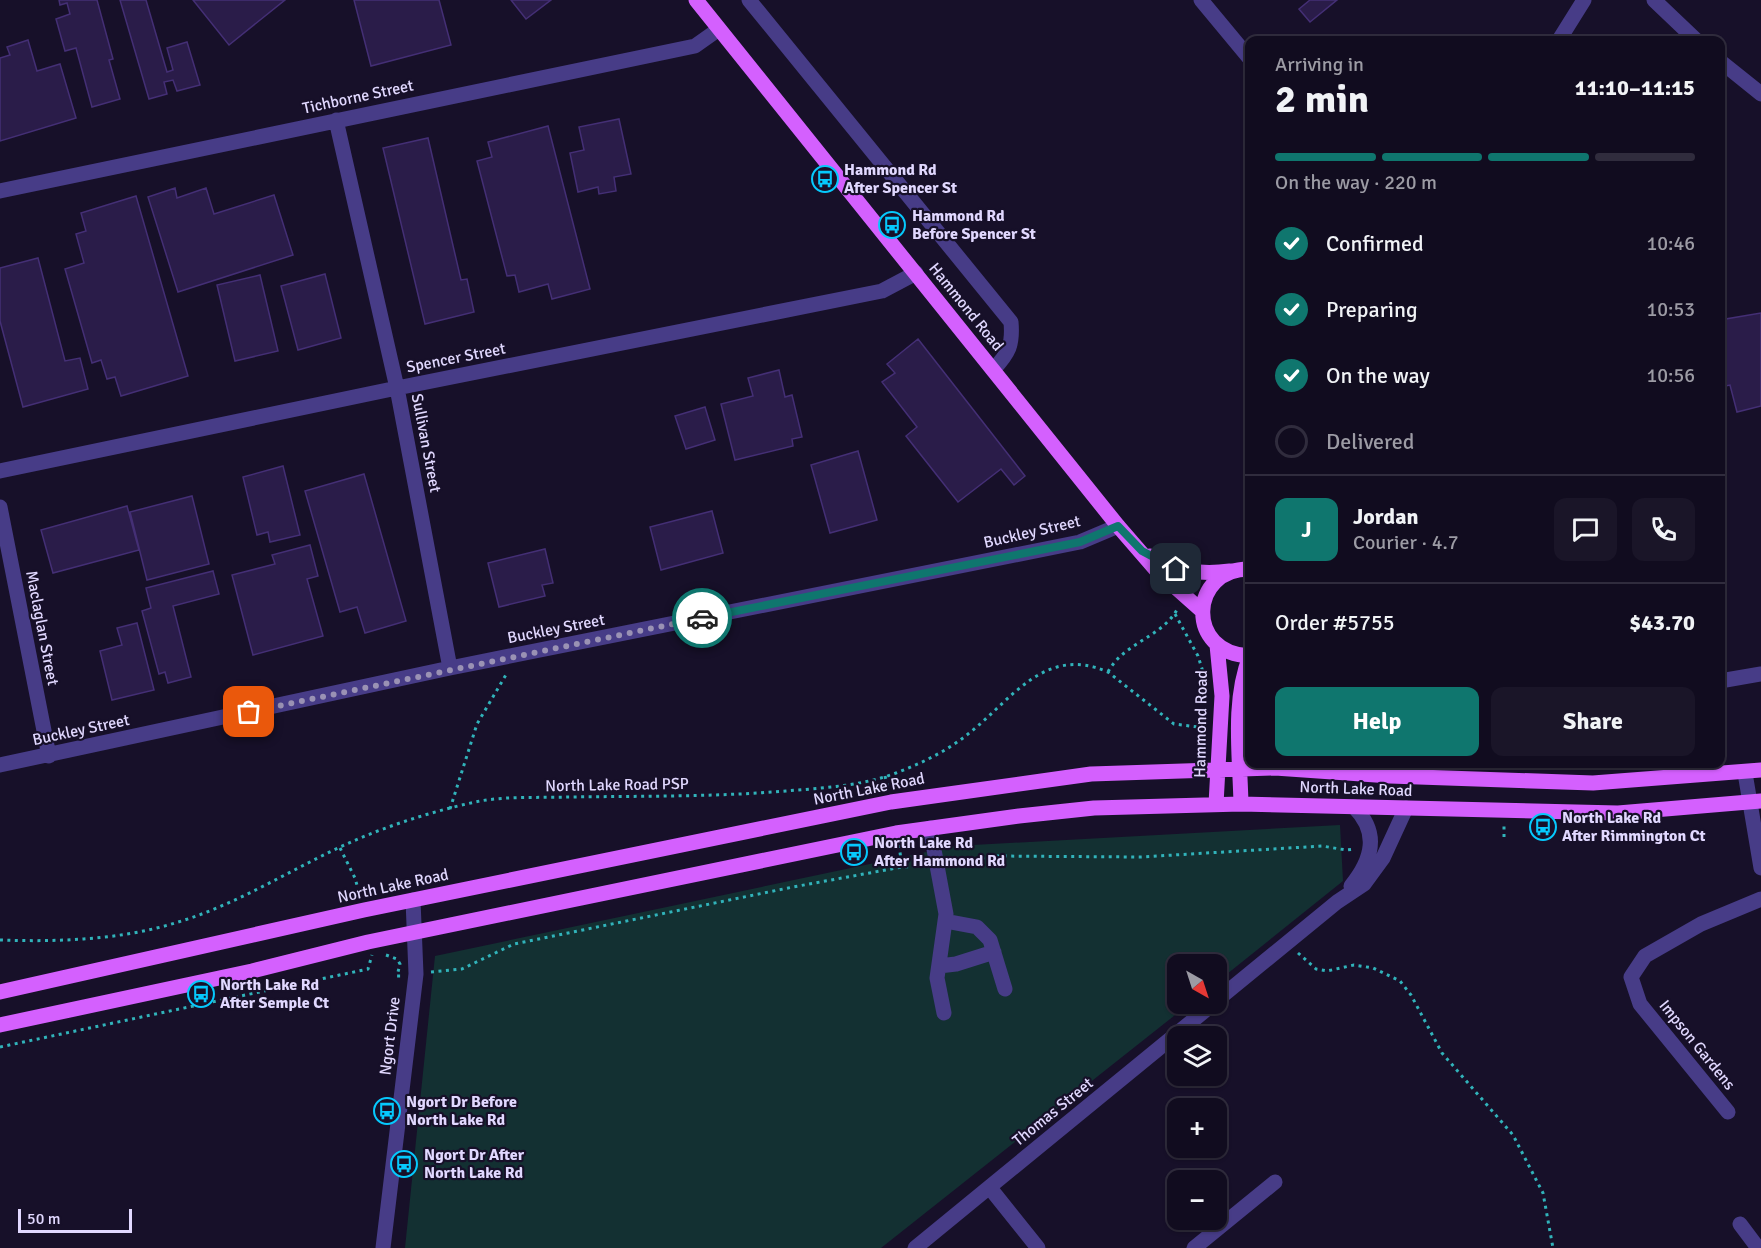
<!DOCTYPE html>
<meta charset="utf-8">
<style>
:root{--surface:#110c1f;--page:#1a1528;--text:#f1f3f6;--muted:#9c9ba4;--line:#302c3d;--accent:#0f766e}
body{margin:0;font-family:Signika,sans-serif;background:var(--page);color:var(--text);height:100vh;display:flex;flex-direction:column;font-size:22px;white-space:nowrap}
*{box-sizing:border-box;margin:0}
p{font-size:20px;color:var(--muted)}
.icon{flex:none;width:33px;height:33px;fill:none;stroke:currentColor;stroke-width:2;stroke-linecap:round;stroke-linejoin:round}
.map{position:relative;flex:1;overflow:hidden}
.sheet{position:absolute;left:1245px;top:36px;width:480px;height:732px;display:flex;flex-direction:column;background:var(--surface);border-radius:12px;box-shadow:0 2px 4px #0004,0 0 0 2px var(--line)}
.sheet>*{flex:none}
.needle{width:39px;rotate:141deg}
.controls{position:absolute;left:1167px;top:954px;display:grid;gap:12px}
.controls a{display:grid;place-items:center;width:60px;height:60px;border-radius:12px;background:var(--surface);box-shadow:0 2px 4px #0004,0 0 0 2px var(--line);font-size:30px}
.scale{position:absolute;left:18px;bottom:15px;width:114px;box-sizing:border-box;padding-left:6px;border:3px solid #e1d8ff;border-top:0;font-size:16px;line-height:21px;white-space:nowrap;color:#e1d8ff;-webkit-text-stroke:4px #171029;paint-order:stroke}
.pin{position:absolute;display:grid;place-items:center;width:51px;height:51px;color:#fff;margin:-26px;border-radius:12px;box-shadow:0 3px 9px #0006}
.courier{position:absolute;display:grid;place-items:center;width:60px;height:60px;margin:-30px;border:4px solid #0f766e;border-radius:50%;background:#fff;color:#222;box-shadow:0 2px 8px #0007}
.overview em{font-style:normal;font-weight:700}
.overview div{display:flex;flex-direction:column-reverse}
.overview{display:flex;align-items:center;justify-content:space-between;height:102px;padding:0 30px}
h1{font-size:39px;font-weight:700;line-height:45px}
.bar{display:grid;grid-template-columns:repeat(4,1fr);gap:9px 6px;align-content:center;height:72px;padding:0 30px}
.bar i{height:8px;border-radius:4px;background:var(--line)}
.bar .on{background:var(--accent)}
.bar p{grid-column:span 4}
.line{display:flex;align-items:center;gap:15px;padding:0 30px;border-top:2px solid var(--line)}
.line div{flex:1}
.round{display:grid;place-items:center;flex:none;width:63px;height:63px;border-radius:12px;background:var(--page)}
ol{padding:0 30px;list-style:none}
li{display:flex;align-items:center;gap:18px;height:66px}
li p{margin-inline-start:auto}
li .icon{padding:6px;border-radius:50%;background:var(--accent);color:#fff;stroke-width:4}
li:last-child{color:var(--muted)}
li i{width:33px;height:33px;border:3px solid var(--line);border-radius:50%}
.primary-button{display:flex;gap:12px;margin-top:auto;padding:12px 30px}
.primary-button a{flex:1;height:69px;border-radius:12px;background:var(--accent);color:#fff;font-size:24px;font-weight:700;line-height:69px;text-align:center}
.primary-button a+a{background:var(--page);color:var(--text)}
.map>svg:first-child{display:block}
</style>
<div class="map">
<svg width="1761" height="1248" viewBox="0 0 1761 1248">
<rect width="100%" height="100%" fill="#171029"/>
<!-- green -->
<path fill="#133032" d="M1340 825 1343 881 1217 982 1216 964H1178V1004H1189L881 1248H405L435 956 955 846Z"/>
<!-- building -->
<path fill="#2a1c49" stroke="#442f75" stroke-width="1.5" d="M59 0H97L113 59 109 60 120 99 92 107 76 48 65 51 56 19 70 14 67 3 60 5Z
M120 0H146L167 72 173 70 167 48 187 42 200 85 177 91 173 80 164 82 167 94 149 99Z
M193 0H285L229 45Z
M354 0H439L451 45 371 66Z
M511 0H551L526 19Z
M1310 0H1337L1310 22 1299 9Z
M28 40 37 71 60 64 76 118 0 141V58L10 55 7 47Z
M619 119 631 174 614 177 616 191 599 194 598 187 578 192 570 153 584 150 579 127Z
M548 126 590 289 552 299 548 284 519 292 515 275 507 276 477 161 492 157 488 142Z
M428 138 461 280 467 279 474 312 425 324 383 148Z
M175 188 177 198 206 188 214 214 274 195 293 255 178 292 148 197Z
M136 196 188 376 121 396 115 377 107 379 101 360 92 363 65 269 84 263 76 234 86 231 81 213Z
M38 258 65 361 80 358 88 389 23 407 0 321V268Z
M325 274 341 338 298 350 281 286Z
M260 275 278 351 235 361 217 285Z
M1761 313V406L1737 412 1730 385 1720 387V320Z
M918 339 1025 476 1014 485 1001 469 958 502 906 436 917 427 882 382 895 373 887 364Z
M779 370 785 397 792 395 802 437 792 439 793 446 735 460 721 404 753 396 748 378Z
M705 407 715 440 686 449 675 416Z
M858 451 877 520 830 533 811 465Z
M283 466 300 535 270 542 268 532 257 535 243 477Z
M364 474 406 621 365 633 357 607 340 612 305 491Z
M192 496 209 564 147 580 130 512Z
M127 506 139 550 53 573 41 530Z
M712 511 723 553 661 570 650 527Z
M310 545 318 576 307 579 323 636 253 655 232 575 275 564 272 555Z
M545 549 553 583 542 585 545 596 499 607 488 563Z
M213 571 219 594 173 606 191 677 168 683 165 672 159 674 142 611 151 608 146 588Z
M137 623 154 690 112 700 100 651 122 645 117 628Z"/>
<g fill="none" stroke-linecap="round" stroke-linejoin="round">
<!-- path -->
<path stroke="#31b3ba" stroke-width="3" stroke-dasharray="3 4.5" stroke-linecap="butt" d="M1175 614 1198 656 1203 672
M1108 672C1124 642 1162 638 1178 608
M885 776 888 789
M450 809 477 724 507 673
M1504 837V824
M899 845 902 867
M340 848 355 878 360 896
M952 864 993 856 1141 857 1322 846 1346 850 1355 849
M0 940C57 942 120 940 175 923 237 905 293 868 351 842 392 824 437 810 480 801 508 796 540 798 568 797 641 796 714 797 786 791 822 788 862 786 896 773 922 763 947 751 968 734 1011 701 1044 644 1108 672L1174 724 1206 728
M1298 953 1316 969 1327 971 1354 965 1373 968 1400 981 1411 995 1442 1053 1513 1135 1543 1193 1553 1248
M386 955 397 959 400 964 397 976H401
M431 972 462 969 514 944 793 887 902 867 921 866
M0 1047 368 969 372 955"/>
<!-- minor -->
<path stroke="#473c87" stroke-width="15" d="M749 0 1011 322C1013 345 1009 353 993 370
M1201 0 1250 59
M1654 0 1696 40
M1559 40 1584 0
M1720 61 1761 94
M336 120 397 388 450 668
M0 191 695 46 719 29
M0 471 397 388 882 291 916 273
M0 507 49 756
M1720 681 1761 674
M0 765 450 668 1080 542 1118 526
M1745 773 1761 868
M930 828 946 914 937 978 944 1013
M1351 886C1373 859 1379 832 1354 807
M945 921 977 927 990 940 1005 989
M939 966 956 964 994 952
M1216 1001 1337 902 1364 884 1383 858 1406 808
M1728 1112 1640 1004 1631 977 1645 956 1701 924 1761 899
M990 1188 1038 1248
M1740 1224 1758 1248
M383 1248 416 974 413 900
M915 1248 1213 1004
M1194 1248 1275 1182"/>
<!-- major -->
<path stroke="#d460fe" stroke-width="15" d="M696 0 1118 526 1157 571 1202 611
M1150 556C1177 571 1199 575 1230 571
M1250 569C1189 568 1185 654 1250 656
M1216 804 1222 696 1217 645
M1241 804C1240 756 1232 701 1250 656
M0 992 364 910 891 802 1091 774 1275 768 1390 776 1593 783 1761 770
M0 1025 252 971 368 942 896 833 1019 816 1094 808 1241 804 1618 813 1761 801"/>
</g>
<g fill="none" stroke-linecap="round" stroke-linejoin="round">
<!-- done -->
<path stroke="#9a92b4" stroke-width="6" stroke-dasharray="0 10.8" d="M249 712 702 618"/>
<!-- route -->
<path stroke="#0f766e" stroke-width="8" d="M702 618 1080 542 1118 526 1142 551 1176 569"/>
</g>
<!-- icons -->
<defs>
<symbol id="bus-ring" viewBox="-11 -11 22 22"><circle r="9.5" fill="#171029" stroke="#06c9fd" stroke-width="1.5"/><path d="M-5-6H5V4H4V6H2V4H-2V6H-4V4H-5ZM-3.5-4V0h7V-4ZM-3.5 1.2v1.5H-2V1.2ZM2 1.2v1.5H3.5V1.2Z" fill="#06c9fd"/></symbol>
</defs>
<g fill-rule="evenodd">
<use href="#bus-ring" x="810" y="164" width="30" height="30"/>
<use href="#bus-ring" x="877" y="210" width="30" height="30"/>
<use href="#bus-ring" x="1528" y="812" width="30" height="30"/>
<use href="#bus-ring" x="839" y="837" width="30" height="30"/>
<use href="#bus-ring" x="186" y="979" width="30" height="30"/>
<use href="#bus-ring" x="372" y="1096" width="30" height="30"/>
<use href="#bus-ring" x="389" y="1149" width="30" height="30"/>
</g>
<g text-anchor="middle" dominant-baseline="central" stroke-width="4.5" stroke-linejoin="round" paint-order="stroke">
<!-- street labels -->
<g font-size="16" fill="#e1d8ff" stroke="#171029">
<text transform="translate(358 97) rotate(-12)">Tichborne Street</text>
<text transform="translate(966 307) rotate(51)">Hammond Road</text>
<text transform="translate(456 358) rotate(-11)">Spencer Street</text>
<text transform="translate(426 443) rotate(79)">Sullivan Street</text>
<text transform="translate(1032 532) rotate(-13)">Buckley Street</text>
<text transform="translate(42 628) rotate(79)">Maclaglan Street</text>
<text transform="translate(556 629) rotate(-11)">Buckley Street</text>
<text transform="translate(1201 724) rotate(-89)">Hammond Road</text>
<text transform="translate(81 730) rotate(-12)">Buckley Street</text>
<text transform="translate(617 785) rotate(-1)">North Lake Road PSP</text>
<text transform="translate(869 789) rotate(-11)">North Lake Road</text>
<text transform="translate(1356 789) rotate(2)">North Lake Road</text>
<text transform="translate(393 886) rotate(-12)">North Lake Road</text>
<text transform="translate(390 1036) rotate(-83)">Ngort Drive</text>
<text transform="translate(1697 1045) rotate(51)">Impson Gardens</text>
<text transform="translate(1053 1112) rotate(-39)">Thomas Street</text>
</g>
<!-- poi labels -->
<g font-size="16" font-weight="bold" fill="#e1d8ff" stroke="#171029" text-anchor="start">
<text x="844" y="170">Hammond Rd<tspan x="844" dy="18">After Spencer St</tspan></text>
<text x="912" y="216">Hammond Rd<tspan x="912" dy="18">Before Spencer St</tspan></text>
<text x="1562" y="818">North Lake Rd<tspan x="1562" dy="18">After Rimmington Ct</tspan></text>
<text x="874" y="843">North Lake Rd<tspan x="874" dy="18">After Hammond Rd</tspan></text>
<text x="220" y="985">North Lake Rd<tspan x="220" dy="18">After Semple Ct</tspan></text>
<text x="406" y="1102">Ngort Dr Before<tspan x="406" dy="18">North Lake Rd</tspan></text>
<text x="424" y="1155">Ngort Dr After<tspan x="424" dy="18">North Lake Rd</tspan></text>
</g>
</g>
</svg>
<div class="controls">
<a><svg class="needle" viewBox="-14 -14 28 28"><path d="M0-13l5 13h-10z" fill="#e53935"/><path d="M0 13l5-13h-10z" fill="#9c9ba4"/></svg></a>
<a><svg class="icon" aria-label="layers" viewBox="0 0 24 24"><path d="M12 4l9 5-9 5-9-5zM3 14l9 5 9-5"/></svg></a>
<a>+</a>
<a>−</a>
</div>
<div class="scale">50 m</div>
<div class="pin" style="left:249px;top:712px;background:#ea580c"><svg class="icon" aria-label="bag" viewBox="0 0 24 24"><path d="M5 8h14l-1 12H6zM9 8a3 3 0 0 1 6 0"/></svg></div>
<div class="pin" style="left:1176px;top:569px;background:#1f2937"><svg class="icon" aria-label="home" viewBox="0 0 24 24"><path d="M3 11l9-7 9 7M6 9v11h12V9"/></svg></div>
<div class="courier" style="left:702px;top:618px"><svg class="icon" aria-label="car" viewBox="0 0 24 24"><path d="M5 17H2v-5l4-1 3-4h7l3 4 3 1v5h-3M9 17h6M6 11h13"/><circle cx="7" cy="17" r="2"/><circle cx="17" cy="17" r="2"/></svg></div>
<section class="sheet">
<div class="overview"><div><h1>2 min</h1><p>Arriving in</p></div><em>11:10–11:15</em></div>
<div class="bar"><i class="on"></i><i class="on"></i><i class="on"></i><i></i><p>On the way · 220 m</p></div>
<ol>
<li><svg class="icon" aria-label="check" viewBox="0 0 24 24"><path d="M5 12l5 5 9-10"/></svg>Confirmed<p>10:46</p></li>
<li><svg class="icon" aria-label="check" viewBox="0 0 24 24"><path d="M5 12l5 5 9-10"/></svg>Preparing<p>10:53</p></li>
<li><svg class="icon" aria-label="check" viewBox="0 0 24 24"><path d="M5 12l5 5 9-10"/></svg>On the way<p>10:56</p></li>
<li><i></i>Delivered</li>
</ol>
<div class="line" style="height:108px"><b class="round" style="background:var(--accent);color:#fff">J</b><div><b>Jordan</b><p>Courier · 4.7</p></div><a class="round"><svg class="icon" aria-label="chat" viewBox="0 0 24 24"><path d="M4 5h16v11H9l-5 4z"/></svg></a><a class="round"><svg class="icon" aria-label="phone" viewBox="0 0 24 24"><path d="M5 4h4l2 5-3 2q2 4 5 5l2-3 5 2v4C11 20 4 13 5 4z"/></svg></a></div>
<div class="line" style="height:78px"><div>Order #5755</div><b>$43.70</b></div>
<div class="primary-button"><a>Help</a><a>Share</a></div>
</section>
</div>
